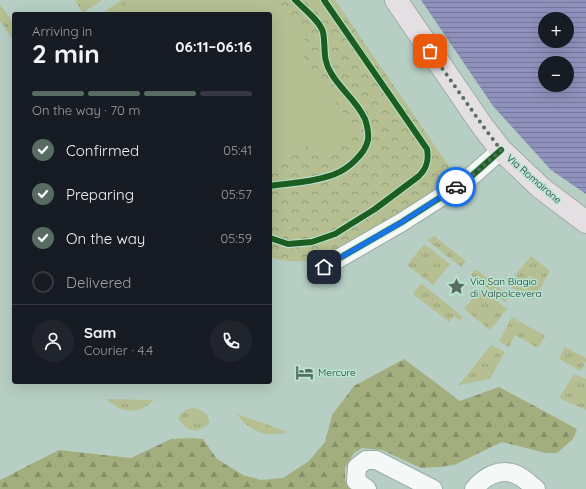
<!DOCTYPE html>
<meta charset="utf-8">
<style>
:root{--surface:#171b24;--page:#20242c;--text:#f1f3f6;--muted:#9ea1a6;--line:#363941;--accent:#596c64}
body{margin:0;font-family:Quicksand,sans-serif;background:var(--page);color:var(--text);height:100vh;display:flex;flex-direction:column;font-size:15px;white-space:nowrap}
*{box-sizing:border-box;margin:0}
p{font-size:13px;color:var(--muted)}
.icon{flex:none;width:22px;height:22px;fill:none;stroke:currentColor;stroke-width:2;stroke-linecap:round;stroke-linejoin:round}
.map{position:relative;flex:1;overflow:hidden}
.drawer{position:absolute;left:12px;top:12px;width:260px;height:372px;display:flex;flex-direction:column;background:var(--surface);border-radius:4px;box-shadow:0 4px 16px #0002}
.drawer>*{flex:none}
.buttons{position:absolute;left:538px;top:12px;display:grid;gap:8px}
.buttons a{display:grid;place-items:center;width:36px;height:36px;border-radius:50%;background:var(--surface);box-shadow:0 4px 16px #0002;font-size:20px}
.pin{position:absolute;display:grid;place-items:center;width:34px;height:34px;color:#fff;margin:-17px;border-radius:8px;box-shadow:0 2px 6px #0006}
.courier{position:absolute;display:grid;place-items:center;width:40px;height:40px;margin:-20px;border:3px solid #1a73e8;border-radius:50%;background:#fff;color:#222;box-shadow:0 1px 5px #0007}
.overview em{font-style:normal;font-weight:700}
.overview div{display:flex;flex-direction:column-reverse}
.overview{display:flex;align-items:center;justify-content:space-between;height:68px;padding:0 20px}
h1{font-size:26px;font-weight:700;line-height:30px}
.bar{display:grid;grid-template-columns:repeat(4,1fr);gap:6px 4px;align-content:center;height:48px;padding:0 20px}
.bar i{height:5px;border-radius:3px;background:var(--line)}
.bar .current{background:var(--accent)}
.bar p{grid-column:span 4}
.line{display:flex;align-items:center;gap:10px;padding:0 20px;border-top:1px solid var(--line)}
.line div{flex:1}
.round{display:grid;place-items:center;flex:none;width:42px;height:42px;border-radius:21px;background:var(--page)}
ol{padding:0 20px;list-style:none}
li{display:flex;align-items:center;gap:12px;height:44px}
li p{margin-inline-start:auto}
li .icon{padding:4px;border-radius:50%;background:var(--accent);color:#fff;stroke-width:4}
li:last-child{color:var(--muted)}
li i{width:22px;height:22px;border:2px solid var(--line);border-radius:50%}
.map>svg:first-child{display:block}
</style>
<div class="map">
<svg width="586" height="489" viewBox="0 0 586 489">
<defs>
<pattern id="grass-tufts" width="24" height="20" patternUnits="userSpaceOnUse"><rect width="24" height="20" fill="#b5bf92"/><path d="M3 7l-1-3M5 7V3M7 7l1-3M15 17l-1-3M17 17v-4M19 17l1-3" fill="none" stroke="#939c78"/></pattern>
<pattern id="forest-firs" width="22" height="20" patternUnits="userSpaceOnUse"><rect width="22" height="20" fill="#a3ae7f"/><path d="M5 1l3.5 6h-7zM16 11l3.5 6h-7z" fill="#858f69"/></pattern>
<pattern id="park-crowns" width="20" height="18" patternUnits="userSpaceOnUse"><rect width="20" height="18" fill="#b5bf92"/><path d="M2 6a3 3 0 1 1 6 0M12 15a3 3 0 1 1 6 0" fill="none" stroke="#939c78"/></pattern>
<pattern id="water-rules" width="6" height="5" patternUnits="userSpaceOnUse"><rect width="6" height="5" fill="#8f92bd"/><path d="M0 2.5h6" fill="none" stroke="#75789a"/></pattern>
</defs>
<rect width="100%" height="100%" fill="#b6cec4"/>
<!-- grass -->
<path fill="url(#grass-tufts)" d="M75 0H102L83 13Z
M0 4 14 24V41L0 21Z
M434 236 466 261 461 267 427 240Z
M424 244 450 264 433 285 407 265Z
M531 256 550 271 534 300 507 285Z
M476 269 510 296 505 302 471 275Z
M421 283 463 317 460 321 454 316 449 322 413 294Z
M481 288 507 309 490 330 464 309Z
M512 317 545 336 538 348 515 335 509 347 499 341Z
M491 345 505 352 490 379 459 385Z
M565 347 586 358V361L581 371 559 359Z
M574 374 586 379V410L559 398Z
M106 399 154 400C138 415 122 414 106 399Z
M192 408C202 409 206 412 210 422 198 435 186 433 178 417L185 410Z
M237 414 288 432C268 438 249 432 237 414Z"/>
<!-- forest -->
<path fill="url(#forest-firs)" d="M404 359 460 401 499 387 577 429 573 439 557 453H546L502 442 454 465 439 467 421 468 382 450 362 448 354 453 345 468V481L353 489H0V480L59 450 131 458 171 439 192 438 203 439 217 459 243 475 261 480 283 478 309 461 325 442 332 415 354 386Z"/>
<!-- park -->
<path fill="url(#park-crowns)" d="M121 0H335L457 178 324 259C306 262 288 263 270 257V14H101Z"/>
<!-- pitch -->
<path fill="#b5bf92" d="M130 0H265L305 35 303 56 358 135 324 158 313 142 270 172V14H110Z"/>
<!-- water -->
<path fill="url(#water-rules)" fill-rule="evenodd" d="M421 0H586V194L551 170 493 106ZM545 19H567V41H545ZM545 63H567V85H545Z"/>
<g fill="none" stroke-linecap="round" stroke-linejoin="round">
<defs>
<path id="street" d="M324 267 402 222 466 181 501 150
M367 489 356 481 357 467 366 460H376L433 489
M474 489C484 477 499 468 515 474 523 477 530 484 536 489"/>
<path id="primary" d="M396 0 483 127 501 150 541 188 586 222"/>
</defs>
<!-- street casing -->
<use href="#street" stroke="#99aca4" stroke-width="20"/>
<!-- primary casing -->
<use href="#primary" stroke="#a0ada7" stroke-width="24"/>
<!-- street -->
<use href="#street" stroke="#f4f8f6" stroke-width="18"/>
<!-- primary -->
<use href="#primary" stroke="#e3dfe2" stroke-width="22"/>
<defs>
<path id="cycleway" d="M270 186C291 183 315 182 335 174 348 169 365 154 368 140 369 133 367 125 365 119 357 101 340 89 331 73 322 59 326 47 323 32 320 21 303 8 295 0
M270 238 288 244 312 242 335 234 375 209 419 176C427 168 429 160 427 149L324 0
M324 267 402 222 466 181 501 150"/>
</defs>
<!-- cycleway casing -->
<use href="#cycleway" stroke="#b8e5d2" stroke-width="8"/>
<!-- cycleway -->
<use href="#cycleway" stroke="#1b5e20" stroke-width="6"/>
</g>
<g fill="none" stroke-linecap="round" stroke-linejoin="round">
<!-- done -->
<path stroke="#596c64" stroke-width="4" stroke-dasharray="0 7.2" d="M430 51 483 126 501 150 466 181 456 187"/>
<!-- route -->
<path stroke="#1a73e8" stroke-width="5" d="M324 267 402 222 456 187"/>
</g>
<!-- icons -->
<defs>
<symbol id="sight-bare" viewBox="-9 -9 18 18"><path d="M0-6L1.8-2.2L6-1.7L2.9 1.2L3.7 5.4L0 3.3L-3.7 5.4L-2.9 1.2L-6-1.7L-1.8-2.2Z" fill="#596c64" stroke="#b8e5d2" stroke-width="2.5" paint-order="stroke"/></symbol>
<symbol id="hotel-bare" viewBox="-9 -9 18 18"><path d="M-6-4.5h1.5V1H6V5H4.5V3h-9V5H-6ZM-4 0a1.8 1.8 0 1 1 3.6 0ZM.5 0V-2.5h3Q6-2.5 6 0Z" fill="#596c64" stroke="#b8e5d2" stroke-width="2.5" paint-order="stroke"/></symbol>
</defs>
<g fill-rule="evenodd">
<use href="#sight-bare" x="444" y="274" width="25" height="25"/>
<use href="#hotel-bare" x="292" y="360" width="25" height="25"/>
</g>
<g text-anchor="middle" dominant-baseline="central" stroke-width="3" stroke-linejoin="round" paint-order="stroke">
<!-- street labels -->
<g font-size="10" fill="#273831" stroke="#b8e5d2">
<text transform="translate(534 179) rotate(41)">Via Romairone</text>
</g>
<!-- poi labels -->
<g font-size="10" fill="#273831" stroke="#b8e5d2" text-anchor="start">
<text x="470" y="281">Via San Biagio<tspan x="470" dy="12">di Valpolcevera</tspan></text>
<text x="318" y="372">Mercure</text>
</g>
</g>
</svg>
<div class="buttons">
<a>+</a>
<a>−</a>
</div>
<div class="pin" style="left:430px;top:51px;background:#ea580c"><svg class="icon" aria-label="bag" viewBox="0 0 24 24"><path d="M5 8h14l-1 12H6zM9 8a3 3 0 0 1 6 0"/></svg></div>
<div class="pin" style="left:324px;top:267px;background:#1f2937"><svg class="icon" aria-label="home" viewBox="0 0 24 24"><path d="M3 11l9-7 9 7M6 9v11h12V9"/></svg></div>
<div class="courier" style="left:456px;top:187px"><svg class="icon" aria-label="car" viewBox="0 0 24 24"><path d="M5 17H2v-5l4-1 3-4h7l3 4 3 1v5h-3M9 17h6M6 11h13"/><circle cx="7" cy="17" r="2"/><circle cx="17" cy="17" r="2"/></svg></div>
<section class="drawer">
<div class="overview"><div><h1>2 min</h1><p>Arriving in</p></div><em>06:11–06:16</em></div>
<div class="bar"><i class="current"></i><i class="current"></i><i class="current"></i><i></i><p>On the way · 70 m</p></div>
<ol>
<li><svg class="icon" aria-label="check" viewBox="0 0 24 24"><path d="M5 12l5 5 9-10"/></svg>Confirmed<p>05:41</p></li>
<li><svg class="icon" aria-label="check" viewBox="0 0 24 24"><path d="M5 12l5 5 9-10"/></svg>Preparing<p>05:57</p></li>
<li><svg class="icon" aria-label="check" viewBox="0 0 24 24"><path d="M5 12l5 5 9-10"/></svg>On the way<p>05:59</p></li>
<li><i></i>Delivered</li>
</ol>
<div class="line" style="height:72px"><a class="round"><svg class="icon" aria-label="person" viewBox="0 0 24 24"><circle cx="12" cy="8" r="4"/><path d="M4 21q1-7 8-7t8 7"/></svg></a><div><b>Sam</b><p>Courier · 4.4</p></div><a class="round"><svg class="icon" aria-label="phone" viewBox="0 0 24 24"><path d="M5 4h4l2 5-3 2q2 4 5 5l2-3 5 2v4C11 20 4 13 5 4z"/></svg></a></div>
</section>
</div>
